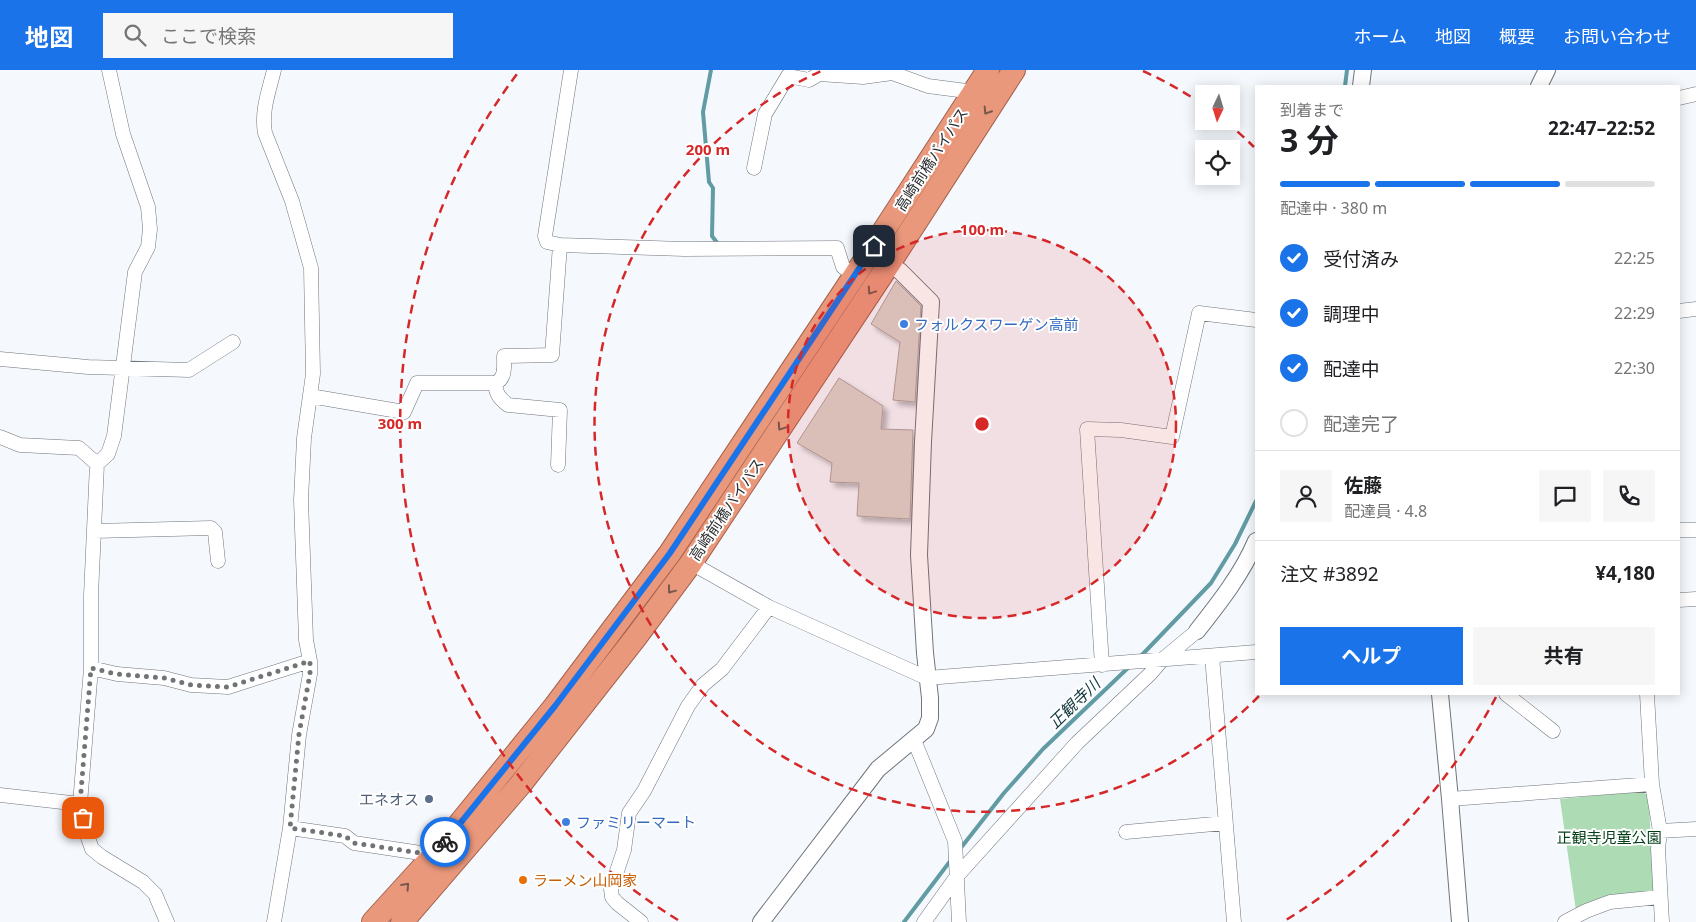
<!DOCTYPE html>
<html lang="ja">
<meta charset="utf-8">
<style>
:root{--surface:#fff;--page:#f6f6f6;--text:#202124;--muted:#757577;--line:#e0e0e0;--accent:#1a73e8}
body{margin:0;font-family:"Noto Sans","Noto Sans JP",sans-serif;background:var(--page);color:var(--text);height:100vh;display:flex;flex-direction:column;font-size:19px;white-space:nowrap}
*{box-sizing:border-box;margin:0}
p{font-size:16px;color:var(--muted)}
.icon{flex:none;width:28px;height:28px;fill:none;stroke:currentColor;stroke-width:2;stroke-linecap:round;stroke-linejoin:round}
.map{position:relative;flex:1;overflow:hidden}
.panel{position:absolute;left:1255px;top:15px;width:425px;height:610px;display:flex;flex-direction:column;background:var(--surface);border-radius:0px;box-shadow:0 2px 12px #0003}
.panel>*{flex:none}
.needle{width:32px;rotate:184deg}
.tools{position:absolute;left:1195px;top:15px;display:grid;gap:10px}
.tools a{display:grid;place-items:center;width:45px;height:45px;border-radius:0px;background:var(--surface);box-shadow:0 2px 12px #0003;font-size:25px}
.pin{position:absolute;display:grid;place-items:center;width:42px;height:42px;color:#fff;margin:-21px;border-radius:10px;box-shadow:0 2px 8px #0006}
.courier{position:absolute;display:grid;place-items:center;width:50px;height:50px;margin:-25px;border:4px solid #1a73e8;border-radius:50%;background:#fff;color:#222;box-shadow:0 1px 6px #0007}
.headline em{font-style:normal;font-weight:700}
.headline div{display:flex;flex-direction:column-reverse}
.headline{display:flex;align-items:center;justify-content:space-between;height:85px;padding:0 25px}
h1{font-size:32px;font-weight:700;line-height:38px}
.bar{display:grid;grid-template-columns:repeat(4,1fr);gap:8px 5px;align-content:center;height:60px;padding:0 25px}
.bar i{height:6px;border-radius:4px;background:var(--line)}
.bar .active{background:var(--accent)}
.bar p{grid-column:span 4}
.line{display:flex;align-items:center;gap:12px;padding:0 25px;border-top:1px solid var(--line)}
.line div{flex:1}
.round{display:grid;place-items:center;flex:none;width:52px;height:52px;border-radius:0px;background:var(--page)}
ol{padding:0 25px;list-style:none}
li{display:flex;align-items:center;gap:15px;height:55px}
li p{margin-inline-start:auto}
li .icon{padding:5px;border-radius:50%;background:var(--accent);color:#fff;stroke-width:4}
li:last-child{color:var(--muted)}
li i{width:28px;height:28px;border:2px solid var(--line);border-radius:50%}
.primary-button{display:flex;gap:10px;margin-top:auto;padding:10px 25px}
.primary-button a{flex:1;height:58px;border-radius:0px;background:var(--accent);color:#fff;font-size:20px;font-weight:700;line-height:58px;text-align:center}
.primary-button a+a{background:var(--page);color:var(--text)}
header{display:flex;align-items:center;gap:30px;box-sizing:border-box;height:70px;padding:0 25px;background:var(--accent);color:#fff}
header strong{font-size:24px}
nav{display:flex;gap:28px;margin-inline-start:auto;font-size:18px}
.search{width:350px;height:45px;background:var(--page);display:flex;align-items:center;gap:12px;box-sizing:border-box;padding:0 18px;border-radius:0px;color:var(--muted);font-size:19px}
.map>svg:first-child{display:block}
</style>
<header>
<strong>地図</strong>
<div class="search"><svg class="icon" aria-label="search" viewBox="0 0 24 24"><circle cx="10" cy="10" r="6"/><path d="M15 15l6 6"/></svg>ここで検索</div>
<nav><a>ホーム</a><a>地図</a><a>概要</a><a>お問い合わせ</a></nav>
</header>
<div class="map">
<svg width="1696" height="852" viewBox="0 0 1696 852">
<defs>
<filter id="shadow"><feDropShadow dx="4.5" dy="4.5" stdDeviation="2.5" flood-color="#0004"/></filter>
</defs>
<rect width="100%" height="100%" fill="#f5f9fe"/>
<!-- green -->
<path fill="#acdbb4" d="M1643 721 1649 728 1651 777 1656 819 1649 826 1576 841 1560 729Z"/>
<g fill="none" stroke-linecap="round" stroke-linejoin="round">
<!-- stream -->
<path stroke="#619ba3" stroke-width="4" d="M711 0 703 42 709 112 713 118 712 166 718 174
M1345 16 1347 0
M1139 588 1211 513 1235 474 1256 431
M960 779 1004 723 1043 679 1130 596
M904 852 951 790"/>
</g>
<!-- building -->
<path fill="#dbd3cc" stroke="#aba39d" filter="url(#shadow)" d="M896 211 921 236 915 332 893 330 900 272 871 254Z
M839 308 883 336 881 359 913 360 910 449 857 446 859 413 830 412 832 393 797 373Z"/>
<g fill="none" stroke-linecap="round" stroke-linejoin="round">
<defs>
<path id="minor" d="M109 0 123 64 148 137 150 159 148 177 135 202 114 366 108 384 97 394 91 525V598L80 734 86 762 92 779 102 787 143 812 155 824 167 852
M274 0C269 21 261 41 265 63L292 131 311 198 313 304 304 368 301 430 306 570 310 591V604L299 665 290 758 274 852
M571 0 545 166 547 172 560 175 684 179 837 178 843 197 855 205
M1679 28 1696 24
M754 98 765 44 788 6 809 10 819 4 863 7 892 3 928 16 974 22
M1679 241 1696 239
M0 289 88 297 189 300 233 272
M495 313C496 324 499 328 508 335L560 340 558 395
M310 326 404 342 417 313H495C506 309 504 296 504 286L552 285 560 175
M0 367 20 375 79 378 97 394
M1679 460H1696
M94 461 211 458 215 462 218 491
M691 493 769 537 927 608 1256 582
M1679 530 1696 529
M1212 586 1234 852
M1102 595 1087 359 1121 360 1172 367 1199 243 1256 250
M91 598 117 604 164 608 191 615 228 617 310 591
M1506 624 1553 661
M1647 624 1652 714 1660 761 1658 779 1662 852
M914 670 955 771 959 852
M0 725 80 734
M1450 729 1652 714
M290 758 345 766 354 773 434 785
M1660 761 1696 759
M1126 762 1225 753
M641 852 617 833 612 827 611 819 624 780 629 743 644 721 688 636 703 615 722 599 769 537
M924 852 957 806 1077 673 1150 604 1162 590 1197 561
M1565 852 1586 841 1610 832 1660 827"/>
<path id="tertiary" d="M1361 16 1363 0
M1539 16 1547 0
M1197 561C1219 533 1242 504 1256 471
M1440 624 1450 729 1460 852
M761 852 878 699 926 659 930 648V628L925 583 919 485 923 372 931 232 900 201 889 194"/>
<path id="trunk" d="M373 852 434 785 555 636 670 483 855 205 988 0
M402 852 520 715 636 567 691 493 889 194 1014 0"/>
</defs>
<!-- minor casing -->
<use href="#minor" stroke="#6f747b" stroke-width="15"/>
<!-- tertiary casing -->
<use href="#tertiary" stroke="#6f747b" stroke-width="18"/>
<!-- trunk casing -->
<use href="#trunk" stroke="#a4624c" stroke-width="24"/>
<!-- minor -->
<use href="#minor" stroke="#fff" stroke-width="14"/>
<!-- tertiary -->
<use href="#tertiary" stroke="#fff" stroke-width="16"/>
<!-- trunk -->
<use href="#trunk" stroke="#ea987c" stroke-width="22"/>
</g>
<!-- one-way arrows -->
<defs><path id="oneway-chevron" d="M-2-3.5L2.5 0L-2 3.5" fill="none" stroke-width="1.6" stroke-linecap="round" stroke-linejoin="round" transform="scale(1.25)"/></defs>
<g stroke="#77574e">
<use href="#oneway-chevron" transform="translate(987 41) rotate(123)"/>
<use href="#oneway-chevron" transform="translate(871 221) rotate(124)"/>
<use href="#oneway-chevron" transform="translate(781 357) rotate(124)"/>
<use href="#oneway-chevron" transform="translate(671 520) rotate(127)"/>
<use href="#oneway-chevron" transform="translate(406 816) rotate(-48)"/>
</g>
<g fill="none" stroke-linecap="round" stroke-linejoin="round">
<!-- done -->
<path stroke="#717477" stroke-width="5" stroke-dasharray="0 9" d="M83 748 80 734 91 598 116 604 164 608 191 615 228 617 310 591V604L299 664 290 758 345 766 354 773 434 785 445 772"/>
<!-- route -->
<path stroke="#1a73e8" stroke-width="6" d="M445 772 555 636 670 483 874 176"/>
</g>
<!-- distance rings -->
<circle cx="982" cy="354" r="194" fill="#d62828" fill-opacity=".12"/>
<g fill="none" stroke="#d62828" stroke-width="2.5" stroke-dasharray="9 6">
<circle cx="982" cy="354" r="194"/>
<path d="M1259 626A388 388 0 1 1 821 1M1143 1A388 388 0 0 1 1202 34M1226 52A388 388 0 0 1 1254 77"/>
<path d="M1496 627A582 582 0 0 1 1286 850M678 850A582 582 0 0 1 517 4"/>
</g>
<!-- markers -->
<g fill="#3f7fe0" stroke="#fff" stroke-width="2">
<circle cx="904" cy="254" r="5"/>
<circle cx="566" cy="752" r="5"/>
</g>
<circle fill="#5c6f8a" stroke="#fff" stroke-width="2" cx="429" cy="729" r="5"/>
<circle fill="#e8710a" stroke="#fff" stroke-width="2" cx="523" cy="810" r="5"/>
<g text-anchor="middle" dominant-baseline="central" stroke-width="4" stroke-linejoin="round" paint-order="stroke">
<!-- street labels -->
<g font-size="15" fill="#2a2c2f" stroke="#fff">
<text transform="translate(931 89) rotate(-57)">高崎前橋バイパス</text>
<text transform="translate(726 439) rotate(-56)">高崎前橋バイパス</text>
</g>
<!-- shop labels -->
<g font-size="15" fill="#366cbe" stroke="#fff" text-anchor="start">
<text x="914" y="254">フォルクスワーゲン高前</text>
<text x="576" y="752">ファミリーマート</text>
</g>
<!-- service labels -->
<g font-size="15" fill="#4e5e75" stroke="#fff" text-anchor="end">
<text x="419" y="729">エネオス</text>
</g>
<!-- park labels -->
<g font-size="15" fill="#003d15" stroke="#fff">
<text x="1609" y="767">正観寺児童公園</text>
</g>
<!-- food labels -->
<g font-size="15" fill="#c56008" stroke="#fff" text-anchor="start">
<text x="533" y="810">ラーメン山岡家</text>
</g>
<!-- water labels -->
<g font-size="16" font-style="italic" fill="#11393d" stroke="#fff">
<text transform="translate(1074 633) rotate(-44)">正観寺川</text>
</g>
</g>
<circle cx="982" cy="354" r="8" fill="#d62828" stroke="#fff" stroke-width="2.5"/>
<g font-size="15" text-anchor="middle" font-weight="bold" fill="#d62828" stroke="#fff" stroke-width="4" stroke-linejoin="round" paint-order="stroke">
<text x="708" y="85">200 m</text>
<text x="982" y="165">100 m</text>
<text x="400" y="359">300 m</text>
</g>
</svg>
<div class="tools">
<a><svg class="needle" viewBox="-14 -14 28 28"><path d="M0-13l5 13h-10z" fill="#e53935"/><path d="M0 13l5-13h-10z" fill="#757577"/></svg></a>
<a><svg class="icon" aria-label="locate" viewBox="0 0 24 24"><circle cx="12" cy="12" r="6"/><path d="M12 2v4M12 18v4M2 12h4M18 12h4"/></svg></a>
</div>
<div class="pin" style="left:83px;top:748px;background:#ea580c"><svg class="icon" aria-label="bag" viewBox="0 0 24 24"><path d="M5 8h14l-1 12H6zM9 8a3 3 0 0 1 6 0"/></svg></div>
<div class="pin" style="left:874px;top:176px;background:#1f2937"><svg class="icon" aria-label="home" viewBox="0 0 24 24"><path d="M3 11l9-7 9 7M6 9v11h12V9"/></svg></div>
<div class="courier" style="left:445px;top:772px"><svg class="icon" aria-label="bike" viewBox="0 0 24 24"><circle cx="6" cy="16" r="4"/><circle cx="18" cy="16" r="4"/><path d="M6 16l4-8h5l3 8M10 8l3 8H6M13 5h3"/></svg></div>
<section class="panel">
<div class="headline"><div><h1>3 分</h1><p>到着まで</p></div><em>22:47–22:52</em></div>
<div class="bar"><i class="active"></i><i class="active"></i><i class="active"></i><i></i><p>配達中 · 380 m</p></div>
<ol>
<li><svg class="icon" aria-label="check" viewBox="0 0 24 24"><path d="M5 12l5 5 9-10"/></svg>受付済み<p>22:25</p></li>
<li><svg class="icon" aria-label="check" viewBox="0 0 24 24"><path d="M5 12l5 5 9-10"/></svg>調理中<p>22:29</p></li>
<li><svg class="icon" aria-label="check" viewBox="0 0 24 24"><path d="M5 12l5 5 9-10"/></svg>配達中<p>22:30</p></li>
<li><i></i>配達完了</li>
</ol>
<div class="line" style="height:90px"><a class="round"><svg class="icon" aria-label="person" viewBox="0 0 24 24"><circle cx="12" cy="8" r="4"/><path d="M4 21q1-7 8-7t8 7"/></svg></a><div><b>佐藤</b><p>配達員 · 4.8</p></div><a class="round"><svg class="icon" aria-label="chat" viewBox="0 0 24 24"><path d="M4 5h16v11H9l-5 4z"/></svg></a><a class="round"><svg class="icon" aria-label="phone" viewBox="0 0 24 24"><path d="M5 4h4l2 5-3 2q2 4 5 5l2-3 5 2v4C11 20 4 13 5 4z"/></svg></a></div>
<div class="line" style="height:65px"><div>注文 #3892</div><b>¥4,180</b></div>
<div class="primary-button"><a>ヘルプ</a><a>共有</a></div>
</section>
</div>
